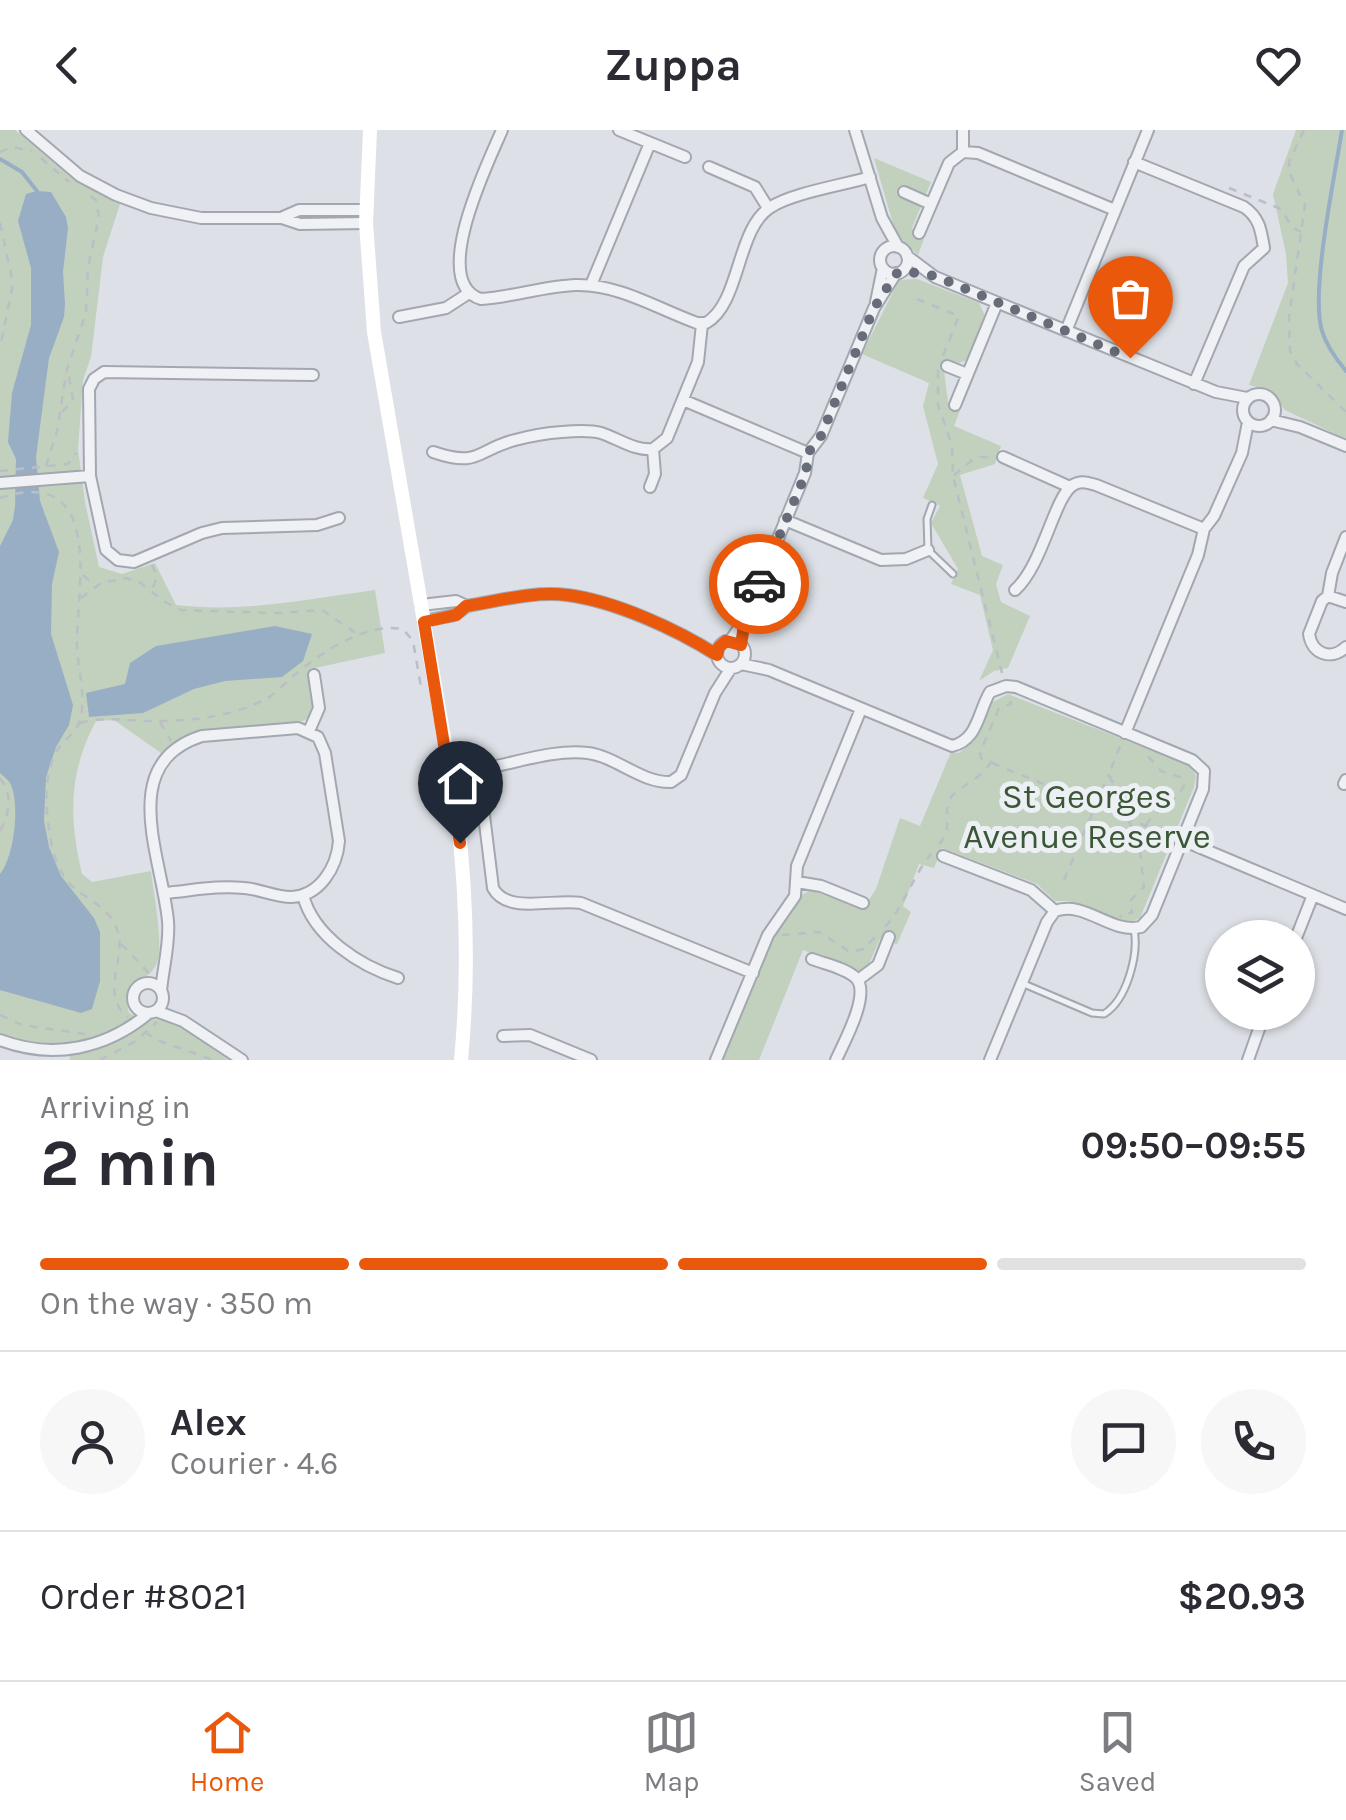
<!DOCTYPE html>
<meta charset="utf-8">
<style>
:root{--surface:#fff;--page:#f7f7f7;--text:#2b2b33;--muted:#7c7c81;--line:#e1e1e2;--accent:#ea580c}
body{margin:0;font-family:Karla,sans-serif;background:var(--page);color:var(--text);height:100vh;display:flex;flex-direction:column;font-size:38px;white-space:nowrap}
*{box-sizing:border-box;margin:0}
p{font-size:32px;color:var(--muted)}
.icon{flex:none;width:55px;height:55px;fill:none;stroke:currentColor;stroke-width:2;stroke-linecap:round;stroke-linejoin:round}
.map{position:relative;height:930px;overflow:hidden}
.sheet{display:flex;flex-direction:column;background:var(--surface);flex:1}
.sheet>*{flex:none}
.tools{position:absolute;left:1205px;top:790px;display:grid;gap:20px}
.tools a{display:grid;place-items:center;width:110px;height:110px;border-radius:50%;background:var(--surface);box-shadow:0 2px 8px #0004;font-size:50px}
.pin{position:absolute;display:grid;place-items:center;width:85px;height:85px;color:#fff;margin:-102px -42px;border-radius:50% 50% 50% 0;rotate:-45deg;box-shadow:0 0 10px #0007}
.pin .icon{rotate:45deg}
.courier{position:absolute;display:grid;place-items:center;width:100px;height:100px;margin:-50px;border:8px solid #ea580c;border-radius:50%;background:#fff;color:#222;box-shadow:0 2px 12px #0007}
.overview em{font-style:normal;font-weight:700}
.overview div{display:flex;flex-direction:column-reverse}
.overview{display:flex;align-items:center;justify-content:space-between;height:170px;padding:0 40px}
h1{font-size:65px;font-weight:700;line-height:75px}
.bar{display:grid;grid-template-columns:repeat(4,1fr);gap:15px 10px;align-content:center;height:120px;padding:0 40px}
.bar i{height:12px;border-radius:8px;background:var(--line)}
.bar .on{background:var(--accent)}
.bar p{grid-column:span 4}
.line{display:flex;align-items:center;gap:25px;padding:0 40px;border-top:2px solid var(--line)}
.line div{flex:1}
.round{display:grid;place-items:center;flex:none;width:105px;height:105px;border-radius:52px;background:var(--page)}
header{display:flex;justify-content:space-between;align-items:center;height:130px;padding:0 40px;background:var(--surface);font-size:45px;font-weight:700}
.tab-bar{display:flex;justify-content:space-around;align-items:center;height:140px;border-top:2px solid var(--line);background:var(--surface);font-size:28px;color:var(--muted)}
.tab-bar a{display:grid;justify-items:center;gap:5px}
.tab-bar .on{color:var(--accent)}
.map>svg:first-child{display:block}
</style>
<header><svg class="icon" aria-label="back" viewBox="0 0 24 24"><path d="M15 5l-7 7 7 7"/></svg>Zuppa<svg class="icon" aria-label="heart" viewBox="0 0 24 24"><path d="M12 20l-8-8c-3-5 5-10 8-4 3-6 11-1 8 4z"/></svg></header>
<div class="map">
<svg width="1346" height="930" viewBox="0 0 1346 930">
<rect width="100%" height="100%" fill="#dde0e6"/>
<!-- green -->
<path fill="#c2d0be" d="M0 0H15L69 46 120 74 103 127 91 227 83 250 78 319 85 372 99 437 122 444 155 433 176 475C242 483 309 469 375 460L385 523 310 539C312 558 322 582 303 591L199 602 181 608 161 623 114 590 96 591C68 643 69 688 82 744L92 752 151 741C153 762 165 817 156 835 145 857 119 845 129 883L145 891 169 887 228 930H70L67 914 36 915 0 903Z
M1296 0H1346V309L1285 280 1269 260 1249 255 1288 153 1286 124 1273 64Z
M874 28 931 52 912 98 924 109 918 125 896 104Z
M917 149 979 173 985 186 967 230 959 233 948 230 944 241 948 272 961 278 954 296 1001 316 995 334 960 345 982 426 1003 435 996 454 1001 472 1030 486 1008 538 994 541 979 551 993 520 980 465 951 454 958 439 931 393 940 376 923 368 938 334 923 276 929 253 862 224 899 150Z
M1008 564 1191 636 1196 646 1194 657 1140 788 1125 794 1069 771H1055L1037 754 942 718 934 738 919 734 903 776 911 782 897 814 880 809 869 834 858 842 803 820 759 930H722L776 802 790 786 802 765 810 760 863 779 876 759 900 688 920 696 951 622 959 623 974 611 991 573Z"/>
<!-- water -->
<path fill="#98aec5" d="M37 61 51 62 66 87 68 98 63 142 65 174 64 187 49 228 36 327 40 371 59 422 52 454 51 504 73 575 69 595 56 617 46 647 44 691 49 717 61 746 94 788 100 802V851L92 879 81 883 0 860V744C14 727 20 676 11 655 9 650 4 647 0 643V416L13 390 15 376 16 329 8 312 12 263 31 195V138L18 91 26 64Z
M275 496 312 504 303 531 282 547 225 551 194 559 143 583 89 587 86 563 125 554 130 533 156 516Z"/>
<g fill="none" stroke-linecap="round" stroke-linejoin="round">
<!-- stream -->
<path stroke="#98aec5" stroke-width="4" d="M1342 0C1335 45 1310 162 1322 201 1327 217 1336 229 1346 241
M0 29 22 42 37 61"/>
<defs>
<path id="lane" d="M932 375 927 389 928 420 953 444
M1024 854 1092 883 1104 884C1127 870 1139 824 1134 799"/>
<path id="street" d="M26 0 80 46 116 65 151 78 201 88H282L300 94 366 93
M502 0C489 31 428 153 481 169 513 167 544 156 576 155 619 154 658 179 697 193H706C741 173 736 98 771 77 792 63 844 55 870 47
M619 0 685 27
M855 0 882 88 898 117
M963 22V0
M1134 32 1244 77C1260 88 1261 101 1264 118L1244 136 1194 254
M709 37 755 57 768 78
M904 62 931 74
M283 87 299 80H365
M919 103 949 33 963 22 978 23 1115 80
M880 130a14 14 0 1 1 28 0a14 14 0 1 1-28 0Z
M907 126 935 147 1216 262 1247 268
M591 155 650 13
M876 172 883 138
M399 187 446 178 469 163
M1066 201 1148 0
M947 236 967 244
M313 245 104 242 94 249 89 259 90 346 106 420 118 430 134 432 202 403 222 398 317 395 339 388
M1243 280a16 16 0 1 1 32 0a16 16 0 1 1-32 0Z
M683 270 808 323
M955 275 997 173
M1271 290 1300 297 1346 316
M433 322C480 338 476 320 515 310 530 306 547 303 562 302 574 301 590 300 601 303 619 309 635 321 653 319L667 308 698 232 702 194
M1003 327 1070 357
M0 353 90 346
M650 357 655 344 653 319
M785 390 881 430 906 429 928 420
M1015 460C1043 435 1054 367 1073 355 1081 350 1088 353 1096 355L1204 399
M1328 466 1332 443 1346 407
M1346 472 1328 466 1322 471 1309 504C1312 524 1331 531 1346 517
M421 475 456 471 467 476C498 471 534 461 567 465 614 471 676 499 717 525
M424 491 455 485 467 476
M717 524a14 14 0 1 1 28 0a14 14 0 1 1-28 0Z
M730 511 745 489 805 343 808 323 821 306 874 178 896 143
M741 534 769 540 952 616C978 610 978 582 990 562L1006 556 1016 557 1192 630 1204 641 1203 659 1152 785 1141 797C1110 804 1085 770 1055 781L1031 760 943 726
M731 538 715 563 681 645 671 652C641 653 617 627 588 623 558 619 521 631 492 637L484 642 480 653 493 758C507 785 555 768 581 773L753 843
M309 601 319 578 314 545
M1125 603 1198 425 1204 399 1214 386 1242 323 1248 292
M1344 654 1346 650
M1182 710 1346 779
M797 752 821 756 863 773
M303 765C313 806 360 836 398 848
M1296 808 1313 765
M812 829C825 834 846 838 856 848 871 864 844 912 836 930
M858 850 878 835 889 807
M133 868a15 15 0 1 1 30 0a15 15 0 1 1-30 0Z
M161 861C163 838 170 814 168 791 162 727 116 633 202 606L298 598 318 607 325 623 339 711C337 737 320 766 291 767 275 767 260 759 244 758 217 755 190 761 164 763
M156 881 183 891 242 930
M503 906 530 905 591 930
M0 910C53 930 106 919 149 883
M716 930 768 805 795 766 797 736 861 579
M990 930 1047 792 1055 781
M1248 930 1265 882"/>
</defs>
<!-- lane casing -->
<use href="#lane" stroke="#a3a7b0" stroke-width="9"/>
<!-- street casing -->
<use href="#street" stroke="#a3a7b0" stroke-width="14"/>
<!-- path -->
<path stroke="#bbbec5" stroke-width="2.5" stroke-dasharray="8 8" stroke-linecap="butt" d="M1304 0 1289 32V42L1305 75 1289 187 1290 221 1297 234 1346 282
M0 22 12 17 32 21
M41 28 69 52
M1229 58 1281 79 1292 97 1301 102
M0 93 13 153 0 218
M917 169 959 186 942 228
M938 240V275L952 315 953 346 1002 543
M62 282 73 270 68 241
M46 336 57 301 67 239 86 183 88 137 99 87 96 70 84 62
M0 341 68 334 76 323
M954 345 976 327H994
M0 368C103 334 78 453 77 509 76 536 88 567 79 593 75 604 66 608 60 616 44 637 45 674 49 698 51 717 57 740 70 754 87 771 110 776 118 802 126 831 99 865 128 887
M152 435 157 447 152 460
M83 445 95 455
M81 468 101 453 126 448 139 452 165 472 181 480 277 483 322 480 359 505
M160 592 171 611
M80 593C105 586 124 591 149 591 184 592 230 587 262 571 274 566 283 555 292 547 321 523 364 492 403 499L413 511 421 557
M1120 616 1109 644 1131 696 1140 707
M992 633 1146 696 1140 723 1144 757 1130 771 1132 783 1122 784 1120 787
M0 648C13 666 10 682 0 701
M1146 695C1156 678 1178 672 1184 655L1180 647 1161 641 1148 626
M939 714C954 699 942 686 950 669 954 659 980 651 991 632L981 628 980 623 999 578 1011 574 1009 565
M1064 750 1109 644
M885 797C905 775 912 747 931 724
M782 805 819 802 850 822 864 819 876 806
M121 814 150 844
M0 885 22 895 85 904
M145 902 157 910 213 930
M100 930 136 911 157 892"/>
<!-- lane -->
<use href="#lane" stroke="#eff1f5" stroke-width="5"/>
<!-- street -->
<use href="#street" stroke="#eff1f5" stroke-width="10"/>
<!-- secondary -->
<path stroke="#fff" stroke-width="14" d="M370 0 366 93 374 202 457 683C467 766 469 847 461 930"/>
</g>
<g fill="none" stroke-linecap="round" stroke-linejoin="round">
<!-- done -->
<path stroke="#676c78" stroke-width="10" stroke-dasharray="0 18" d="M759 454 806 343 808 323 821 306 874 178 896 144 902 141 935 146 1130 228"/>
<!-- route -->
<path stroke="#ea580c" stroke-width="12" d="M460 713 424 492 456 485 466 476C498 471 534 461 567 465 615 471 676 499 717 525L719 517 726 511 741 515 745 489 759 454"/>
</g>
<g text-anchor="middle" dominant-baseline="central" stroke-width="10" stroke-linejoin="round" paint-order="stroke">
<!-- park labels -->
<g font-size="35" fill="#3b5735" stroke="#eceff4">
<text x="1087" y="666">St Georges<tspan x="1087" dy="40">Avenue Reserve</tspan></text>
</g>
</g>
</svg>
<div class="tools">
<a><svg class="icon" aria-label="layers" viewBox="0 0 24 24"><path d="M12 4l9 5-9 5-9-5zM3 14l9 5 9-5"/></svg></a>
</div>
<div class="pin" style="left:1130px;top:228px;background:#ea580c"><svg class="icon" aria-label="bag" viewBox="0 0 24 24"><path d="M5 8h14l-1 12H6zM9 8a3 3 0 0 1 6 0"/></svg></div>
<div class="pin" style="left:460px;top:713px;background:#1f2937"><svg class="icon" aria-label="home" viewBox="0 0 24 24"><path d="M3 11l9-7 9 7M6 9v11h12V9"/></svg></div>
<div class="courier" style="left:759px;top:454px"><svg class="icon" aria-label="car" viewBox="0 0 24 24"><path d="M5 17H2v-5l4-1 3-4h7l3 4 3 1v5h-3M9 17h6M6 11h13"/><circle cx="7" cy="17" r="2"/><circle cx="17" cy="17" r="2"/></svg></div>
</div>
<section class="sheet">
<div class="overview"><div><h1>2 min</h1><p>Arriving in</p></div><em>09:50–09:55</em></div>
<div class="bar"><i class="on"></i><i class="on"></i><i class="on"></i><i></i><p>On the way · 350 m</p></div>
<div class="line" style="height:180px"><a class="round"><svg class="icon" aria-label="person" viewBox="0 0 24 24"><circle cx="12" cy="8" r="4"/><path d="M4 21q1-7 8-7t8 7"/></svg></a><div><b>Alex</b><p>Courier · 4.6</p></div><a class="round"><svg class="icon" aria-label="chat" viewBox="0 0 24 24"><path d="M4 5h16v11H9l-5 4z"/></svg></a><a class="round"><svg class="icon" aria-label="phone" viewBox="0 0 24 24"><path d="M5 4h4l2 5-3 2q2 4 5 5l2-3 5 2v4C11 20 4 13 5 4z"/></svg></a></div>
<div class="line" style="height:130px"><div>Order #8021</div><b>$20.93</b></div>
</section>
<nav class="tab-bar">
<a class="on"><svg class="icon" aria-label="home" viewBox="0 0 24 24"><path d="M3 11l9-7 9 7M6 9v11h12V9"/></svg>Home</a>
<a><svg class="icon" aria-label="map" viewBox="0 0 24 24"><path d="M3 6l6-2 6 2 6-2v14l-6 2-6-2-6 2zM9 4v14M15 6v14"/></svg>Map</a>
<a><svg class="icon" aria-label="saved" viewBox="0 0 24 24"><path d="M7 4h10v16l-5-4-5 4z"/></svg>Saved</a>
</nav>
